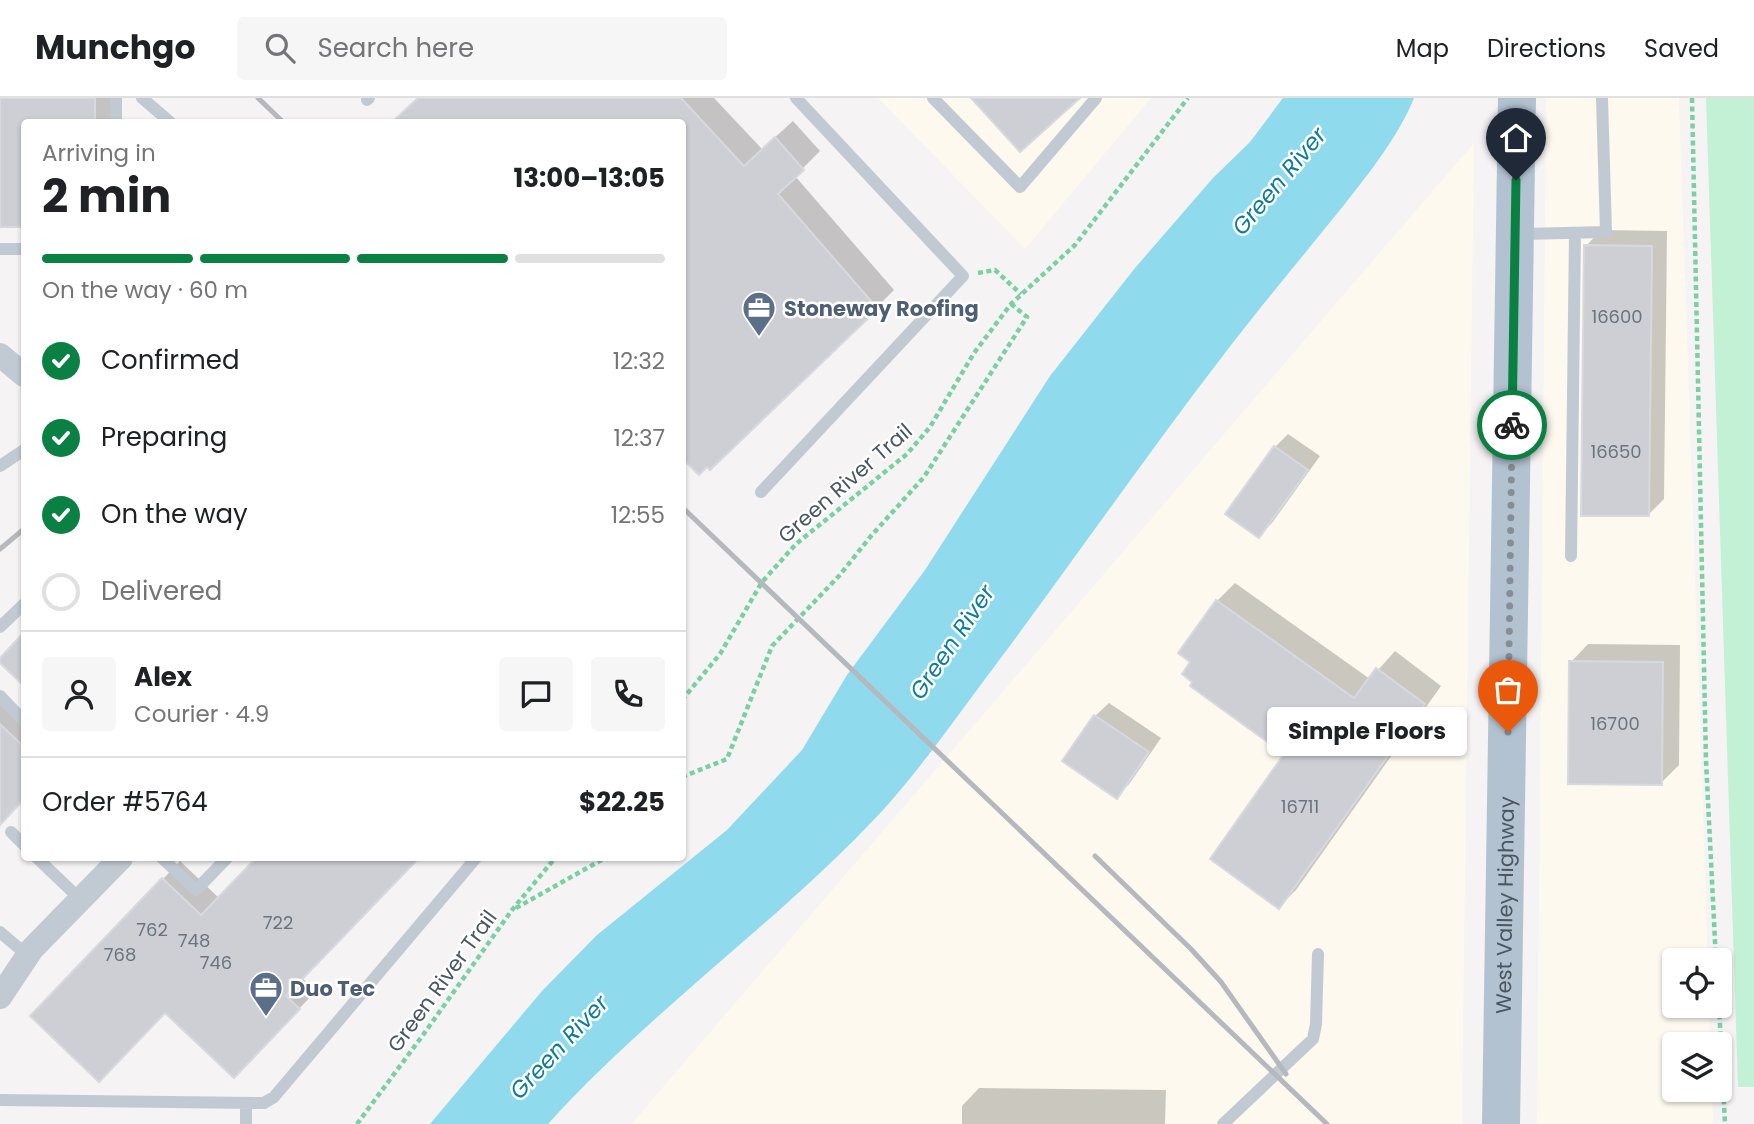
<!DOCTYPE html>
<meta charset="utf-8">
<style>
:root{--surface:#fff;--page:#f6f6f6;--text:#202124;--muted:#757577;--line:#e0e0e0;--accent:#0b8043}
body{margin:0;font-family:Poppins,sans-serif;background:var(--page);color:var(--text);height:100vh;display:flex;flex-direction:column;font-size:26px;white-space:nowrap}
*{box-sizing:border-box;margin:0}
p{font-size:23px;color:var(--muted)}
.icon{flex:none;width:38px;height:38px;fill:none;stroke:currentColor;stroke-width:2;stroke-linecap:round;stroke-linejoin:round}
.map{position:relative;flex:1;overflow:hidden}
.details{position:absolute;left:21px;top:21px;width:665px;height:742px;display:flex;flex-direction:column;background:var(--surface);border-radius:7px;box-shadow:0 2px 5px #0004}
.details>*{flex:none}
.fabs{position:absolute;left:1662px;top:850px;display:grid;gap:14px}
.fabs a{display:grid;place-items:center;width:70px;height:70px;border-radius:7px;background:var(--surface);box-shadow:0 2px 5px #0004;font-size:35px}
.pin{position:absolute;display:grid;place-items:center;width:60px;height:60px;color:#fff;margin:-72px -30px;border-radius:50% 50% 50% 0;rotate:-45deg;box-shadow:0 0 7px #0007}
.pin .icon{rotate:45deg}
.courier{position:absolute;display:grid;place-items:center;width:70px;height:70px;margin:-35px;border:5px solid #0b8043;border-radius:50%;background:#fff;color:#222;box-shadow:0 2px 9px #0007}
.bubble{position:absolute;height:49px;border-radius:7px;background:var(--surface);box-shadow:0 2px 5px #0004;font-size:23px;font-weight:700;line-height:49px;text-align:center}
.headline em{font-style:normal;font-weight:700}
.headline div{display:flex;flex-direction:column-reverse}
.headline{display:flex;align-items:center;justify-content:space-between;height:119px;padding:0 21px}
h1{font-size:46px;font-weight:700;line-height:52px}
.bar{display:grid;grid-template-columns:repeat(4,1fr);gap:10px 7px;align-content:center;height:84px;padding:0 21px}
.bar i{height:9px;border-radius:5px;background:var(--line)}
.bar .active{background:var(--accent)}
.bar p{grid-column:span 4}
.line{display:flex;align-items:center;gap:18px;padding:0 21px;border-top:2px solid var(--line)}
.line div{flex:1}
.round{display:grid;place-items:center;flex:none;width:74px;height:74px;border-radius:7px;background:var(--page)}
ol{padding:0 21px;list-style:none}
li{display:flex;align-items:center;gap:21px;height:77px}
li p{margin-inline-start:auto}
li .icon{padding:7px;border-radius:50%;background:var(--accent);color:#fff;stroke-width:4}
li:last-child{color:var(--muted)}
li i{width:38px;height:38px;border:4px solid var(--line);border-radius:50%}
header{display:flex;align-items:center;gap:42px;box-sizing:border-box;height:98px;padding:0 35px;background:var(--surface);border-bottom:2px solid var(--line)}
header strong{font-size:33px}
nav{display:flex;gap:38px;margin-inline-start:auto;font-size:24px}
.search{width:490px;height:63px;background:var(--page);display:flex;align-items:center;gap:18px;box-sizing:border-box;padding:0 24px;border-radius:7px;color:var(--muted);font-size:26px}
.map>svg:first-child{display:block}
</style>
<header>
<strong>Munchgo</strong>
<div class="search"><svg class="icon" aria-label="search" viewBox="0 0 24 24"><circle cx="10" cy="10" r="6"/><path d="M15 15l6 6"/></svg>Search here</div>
<nav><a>Map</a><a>Directions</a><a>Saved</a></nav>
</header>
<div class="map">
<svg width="1754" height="1026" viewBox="0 0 1754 1026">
<rect width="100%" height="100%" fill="#f5f3f3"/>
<!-- commercial -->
<path fill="#fdf9ef" d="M878 0H1151L1025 151Z
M1546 0H1679L1708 863H1675V908H1709L1710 947H1675V992H1712L1713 1026H1537Z
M1474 45 1462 1026H632L651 1003Z"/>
<!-- green -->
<path fill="#c3f1d5" d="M1706 0H1754V989H1738Z"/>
<!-- water -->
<path fill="#90daee" d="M1283 0H1414C1398 39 1370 74 1344 107 1304 157 1263 205 1225 255 1148 355 1076 459 1000 561 962 611 926 664 884 711 779 824 651 912 548 1026H430L542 893 597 837 727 732 802 652 847 577 925 472 1050 278 1135 170 1213 80 1250 44Z"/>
<!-- shadow -->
<path fill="#0003" d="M0 0H112L111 24H24V128L0 127Z
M419 0H714L762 51 793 23 820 53 795 78 894 192 877 209 682 24H393Z
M1601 132 1667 133 1664 401 1649 416 1586 148Z
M1288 336 1320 358 1272 425 1259 438 1275 349Z
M1235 485 1370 581 1395 553 1441 588 1296 792 1279 809 1286 656 1193 564 1180 555 1217 503Z
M1588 546 1680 547 1679 667 1661 685 1571 564Z
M0 592 24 616V700L0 726Z
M1109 605 1161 640 1130 685 1117 698 1065 663 1095 618Z
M259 760H417L302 880 316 893 252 960 163 781 180 763 219 800Z
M979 990 1166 992 1165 1026H962V1008Z"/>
<!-- building -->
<path fill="#cdcfd5" stroke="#d7d9de" stroke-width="2" d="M0 0H95V24H24V129H0Z
M418 0H681L744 68 775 39 804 72 778 96 878 211 710 372 707 369 699 377 682 360V24H392Z
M971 0H1080L1020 54Z
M1584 147 1652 148 1649 418H1581Z
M1274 348 1308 372 1259 440 1225 416Z
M1216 502 1354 600 1376 570 1425 606 1279 811 1210 761 1284 656 1190 588 1192 584 1182 576 1190 564 1178 555Z
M24 534V588L0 565V560Z
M1569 563 1663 564 1662 687 1568 686Z
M1094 617 1149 654 1117 701 1062 663Z
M0 626 24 649V701L0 727Z
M256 760H419L286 898 300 911 234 980 165 915 99 984 30 918 162 780 201 817Z"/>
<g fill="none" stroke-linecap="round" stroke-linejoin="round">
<!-- path -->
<path stroke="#7ad0a6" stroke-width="4.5" stroke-dasharray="5 3.5" stroke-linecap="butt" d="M1692 0 1706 663 1716 863
M978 175 995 172 1021 196
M682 602 720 556 762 484 796 446 907 356 930 329 974 255 1011 206 1075 147 1188 0
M682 679 727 661 772 548 839 478 871 438 924 379 1027 219 1011 206
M516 810 605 760
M1719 908 1725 1026
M357 1026 423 937 512 812 555 760"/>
<!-- service -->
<path stroke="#c1cad2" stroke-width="12" d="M142 0 170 24
M933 0 1020 89 1096 0
M367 2 369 0
M116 24V0
M1519 136 1606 134 1602 0
M0 151H24
M0 368 24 352
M761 394 963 178 796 0
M1571 458 1575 135
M0 529 24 506
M0 598 24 623
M11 734 24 747
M37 760 80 801
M162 760 196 792 227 760
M0 834 27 857
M0 1002 264 1005 274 999 476 760
M246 1026V1005
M1223 1026 1313 941 1316 926 1318 856"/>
<!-- minor -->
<path stroke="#c1cad2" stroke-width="24" d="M0 257 24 277
M0 899 32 851 121 760"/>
<!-- primary -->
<path stroke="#b3c2d1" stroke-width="38" id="s1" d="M1501 1026 1517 0"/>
<!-- rail -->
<path stroke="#b5b8bd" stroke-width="5" d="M258 0 283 24
M682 409 1327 1026
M0 451 24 431
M1095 758 1191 851 1221 884 1286 976"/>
</g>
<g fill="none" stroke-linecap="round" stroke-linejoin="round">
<!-- done -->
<path stroke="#868d94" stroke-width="7" stroke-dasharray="0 12.6" d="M1508 634 1512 327"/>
<!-- route -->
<path stroke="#0b8043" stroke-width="9" d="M1512 327 1516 82"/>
</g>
<!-- icons -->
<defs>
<symbol id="office-pin" viewBox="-11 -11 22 30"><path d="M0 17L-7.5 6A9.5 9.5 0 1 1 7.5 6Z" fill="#5c6f8a" stroke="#fff"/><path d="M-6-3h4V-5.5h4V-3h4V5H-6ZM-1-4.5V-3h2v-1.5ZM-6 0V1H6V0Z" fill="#fff"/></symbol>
</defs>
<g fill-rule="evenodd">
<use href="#office-pin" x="740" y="191" width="38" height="52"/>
<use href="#office-pin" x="247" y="871" width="38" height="52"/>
</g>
<g text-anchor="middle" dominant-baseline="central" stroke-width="5" stroke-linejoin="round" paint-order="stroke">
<!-- number labels -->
<g font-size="18" fill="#6b747e">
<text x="1617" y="218">16600</text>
<text x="1616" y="353">16650</text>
<text x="1615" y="625">16700</text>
<text x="1300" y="708">16711</text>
<text x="278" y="824">722</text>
<text x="152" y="831">762</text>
<text x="194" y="842">748</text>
<text x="120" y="856">768</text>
<text x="216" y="864">746</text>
</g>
<!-- service labels -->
<g font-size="21" font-weight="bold" fill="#4e5e75" stroke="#fff" text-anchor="start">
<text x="784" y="210">Stoneway Roofing</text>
<text x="290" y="890">Duo Tec</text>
</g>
<!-- street labels -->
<g font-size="21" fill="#4a5661" stroke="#fff">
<text transform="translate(845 385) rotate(-41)">Green River Trail</text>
<text stroke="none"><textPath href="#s1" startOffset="219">West Valley Highway</textPath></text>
<text transform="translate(442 883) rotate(-54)">Green River Trail</text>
</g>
<!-- water labels -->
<g font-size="23" font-style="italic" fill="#0c7c9b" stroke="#fff">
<text transform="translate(1279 83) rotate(-50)">Green River</text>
<text transform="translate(952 544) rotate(-56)">Green River</text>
<text transform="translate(559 949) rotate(-47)">Green River</text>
</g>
</g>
</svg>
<div class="fabs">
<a><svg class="icon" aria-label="locate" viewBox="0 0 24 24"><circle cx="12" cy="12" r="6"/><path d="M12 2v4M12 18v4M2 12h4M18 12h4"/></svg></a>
<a><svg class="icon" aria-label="layers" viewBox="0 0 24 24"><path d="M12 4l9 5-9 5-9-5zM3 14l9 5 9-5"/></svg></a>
</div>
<div class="pin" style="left:1508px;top:634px;background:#ea580c"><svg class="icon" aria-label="bag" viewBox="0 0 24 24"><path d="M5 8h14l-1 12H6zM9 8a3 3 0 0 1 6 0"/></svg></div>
<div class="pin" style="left:1516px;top:82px;background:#1f2937"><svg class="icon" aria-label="home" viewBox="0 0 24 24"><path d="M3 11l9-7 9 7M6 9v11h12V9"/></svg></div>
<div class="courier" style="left:1512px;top:327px"><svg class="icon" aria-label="bike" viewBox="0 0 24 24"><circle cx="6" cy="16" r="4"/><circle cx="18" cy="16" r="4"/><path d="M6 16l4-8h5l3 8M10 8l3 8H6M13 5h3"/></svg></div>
<div class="bubble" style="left:1267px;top:609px;width:200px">Simple Floors</div>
<section class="details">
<div class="headline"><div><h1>2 min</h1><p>Arriving in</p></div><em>13:00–13:05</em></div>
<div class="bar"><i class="active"></i><i class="active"></i><i class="active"></i><i></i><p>On the way · 60 m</p></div>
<ol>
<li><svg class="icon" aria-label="check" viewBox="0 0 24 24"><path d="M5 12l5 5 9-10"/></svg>Confirmed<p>12:32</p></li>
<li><svg class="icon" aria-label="check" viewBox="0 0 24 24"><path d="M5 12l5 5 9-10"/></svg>Preparing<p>12:37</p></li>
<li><svg class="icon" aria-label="check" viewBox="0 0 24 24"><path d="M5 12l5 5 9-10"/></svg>On the way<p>12:55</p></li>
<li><i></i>Delivered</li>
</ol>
<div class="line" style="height:126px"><a class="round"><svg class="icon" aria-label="person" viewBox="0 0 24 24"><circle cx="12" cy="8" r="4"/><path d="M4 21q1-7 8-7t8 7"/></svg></a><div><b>Alex</b><p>Courier · 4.9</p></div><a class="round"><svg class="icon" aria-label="chat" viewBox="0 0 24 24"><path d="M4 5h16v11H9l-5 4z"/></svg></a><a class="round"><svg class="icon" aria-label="phone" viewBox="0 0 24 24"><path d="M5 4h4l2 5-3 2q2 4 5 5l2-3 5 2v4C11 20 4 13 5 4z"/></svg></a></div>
<div class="line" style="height:91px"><div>Order #5764</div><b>$22.25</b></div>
</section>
</div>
